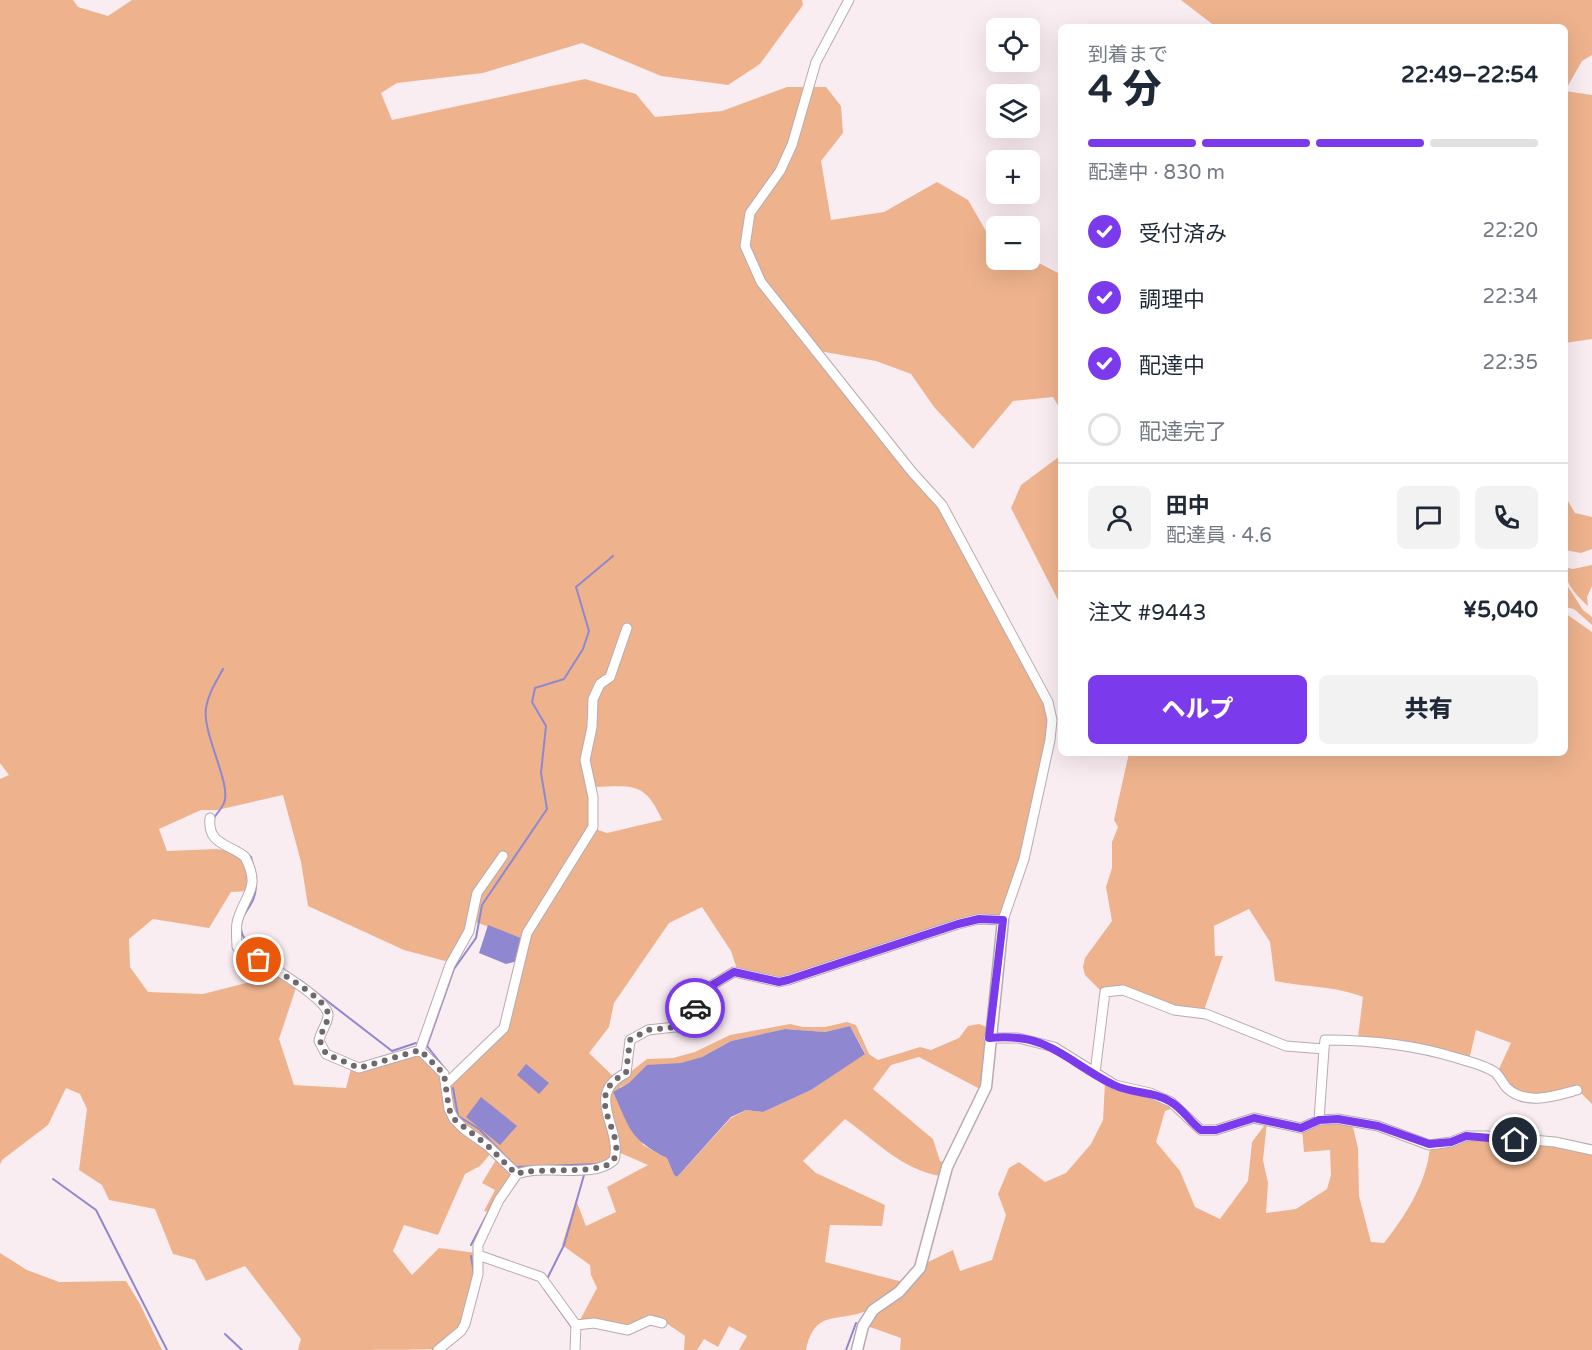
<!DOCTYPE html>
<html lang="ja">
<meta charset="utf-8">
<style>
:root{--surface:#fff;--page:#f2f2f3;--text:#1f2937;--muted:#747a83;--line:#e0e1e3;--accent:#7c3aed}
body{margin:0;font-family:"Varela Round","Noto Sans JP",sans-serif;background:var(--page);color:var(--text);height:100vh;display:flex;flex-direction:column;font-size:22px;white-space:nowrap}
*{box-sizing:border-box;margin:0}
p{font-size:20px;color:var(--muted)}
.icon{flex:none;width:33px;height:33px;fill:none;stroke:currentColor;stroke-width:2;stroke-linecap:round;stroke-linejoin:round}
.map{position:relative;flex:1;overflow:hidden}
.side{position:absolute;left:1058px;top:24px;width:510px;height:732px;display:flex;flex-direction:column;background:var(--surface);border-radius:9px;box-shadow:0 6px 24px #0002}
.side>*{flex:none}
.controls{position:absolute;left:986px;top:18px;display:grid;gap:12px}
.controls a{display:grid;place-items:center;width:54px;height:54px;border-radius:9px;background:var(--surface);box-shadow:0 6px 24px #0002;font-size:30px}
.pin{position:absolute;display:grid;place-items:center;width:51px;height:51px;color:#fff;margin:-26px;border:3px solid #fff;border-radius:50%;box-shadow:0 2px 6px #0007}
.courier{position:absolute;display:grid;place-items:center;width:60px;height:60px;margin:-30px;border:4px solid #7c3aed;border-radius:50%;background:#fff;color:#222;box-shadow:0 2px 8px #0007}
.summary em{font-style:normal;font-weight:800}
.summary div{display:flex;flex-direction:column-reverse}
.summary{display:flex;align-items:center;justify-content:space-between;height:102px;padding:0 30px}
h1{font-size:39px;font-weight:800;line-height:45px}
.bar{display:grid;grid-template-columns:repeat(4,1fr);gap:9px 6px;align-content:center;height:72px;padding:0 30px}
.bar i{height:8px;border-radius:4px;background:var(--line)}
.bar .selected{background:var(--accent)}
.bar p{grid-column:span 4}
.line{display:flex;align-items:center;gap:15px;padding:0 30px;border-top:2px solid var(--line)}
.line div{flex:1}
.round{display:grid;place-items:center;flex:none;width:63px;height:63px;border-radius:9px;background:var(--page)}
ol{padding:0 30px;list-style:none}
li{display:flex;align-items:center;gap:18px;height:66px}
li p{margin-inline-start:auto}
li .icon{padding:6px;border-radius:50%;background:var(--accent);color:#fff;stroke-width:4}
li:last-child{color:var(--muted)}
li i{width:33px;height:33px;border:3px solid var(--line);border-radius:50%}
.button{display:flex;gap:12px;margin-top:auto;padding:12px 30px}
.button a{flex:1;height:69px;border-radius:9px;background:var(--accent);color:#fff;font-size:24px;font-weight:800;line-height:69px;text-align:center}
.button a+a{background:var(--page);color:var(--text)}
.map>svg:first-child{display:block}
</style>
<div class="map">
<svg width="1592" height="1350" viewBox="0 0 1592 1350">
<rect width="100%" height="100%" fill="#faedf2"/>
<!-- green -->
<path fill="#eeb38d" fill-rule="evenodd" d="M0 0H73L78 7 108 16 132 0H802L803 5 760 64 728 85 661 76 582 43 483 73 397 83 381 93 392 120 585 79 636 94 655 117 722 111 787 87H826L841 106 843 133 821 161 831 220 884 212 937 182 968 200 990 238 996 241V260L1029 258 1060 274V409L1053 397 1013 401 973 449 934 407 911 374 876 361 813 350 911 474 942 508 1049 712V734L1021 862 1001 916 972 917 940 926 787 978 777 979 737 969 731 951 702 907 669 923 614 1003 609 1027 589 1053 613 1076C586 1108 629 1148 604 1165L515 1171C504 1160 493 1147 481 1137 456 1114 451 1122 450 1083L503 1034 519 978 521 938 475 922 470 940 445 961 404 950 308 906 301 862 283 795 217 810H201L159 829 167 851 217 849 239 853 248 865 250 891 231 892 209 928 153 919 129 939 130 967 148 992 203 994 277 975 296 988 279 1039 294 1085 346 1088 351 1069 363 1070 419 1053 445 1079C446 1129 461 1122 492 1152L480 1166 465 1174 438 1235 404 1225 393 1251 412 1275 439 1248 476 1253C477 1287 470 1333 435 1349 424 1350 318 1350 298 1350L301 1339 245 1266 206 1281 195 1260 173 1254 155 1209 109 1200 102 1185 79 1170 87 1109 80 1094 66 1088 48 1125 2 1160 0 1165V779L9 775 0 763ZM584 754 589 758 595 787C632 786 645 781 662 820L607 833 590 827V789Z
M1181 0H1592V55L1582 61 1565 91 1592 95V339L1565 343 1564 27H1216Z
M1060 456V604L1011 508 1021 485Z
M1565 496 1575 513 1592 517V549L1581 553 1565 550Z
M1592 565V586L1587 597 1588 606C1577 596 1564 583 1565 567L1573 569Z
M1565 582 1583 610 1592 617V625L1574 609 1565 607Z
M1565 613 1592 632V1104L1580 1092C1543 1096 1523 1103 1497 1073L1511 1043 1476 1030 1469 1060 1358 1037 1363 997C1336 986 1304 987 1275 981L1270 942 1249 909 1214 926 1215 956H1223L1204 1010 1173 1008 1130 991 1100 990 1085 975 1083 967 1085 958 1112 921 1106 887 1112 868V842L1118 827 1114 820 1129 753H1564Z
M847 1022 856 1025 869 1054 878 1060 920 1047 931 1050 959 1038 968 1026 979 1024 989 1028 984 1078 980 1089 919 1057 891 1065 873 1089 933 1139 940 1161 944 1162 940 1176C901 1169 876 1141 845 1119L803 1161 816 1173 885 1205 882 1226 830 1225 825 1262 903 1282C892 1291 879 1306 866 1311 835 1323 815 1309 806 1350H739L747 1336 729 1326 718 1347 704 1339 697 1350H684L685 1336 659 1318 630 1327 579 1322 597 1288 591 1275 590 1265 562 1245 576 1200 586 1226 616 1212 607 1187 648 1165 618 1152 608 1107 611 1087 647 1059 673 1058 695 1052 730 1035 790 1024 803 1027H825ZM850 1026 865 1053 811 1090 763 1112 746 1110 731 1118 677 1177 674 1175 667 1158 643 1145 620 1087 702 1057 731 1041 785 1029 825 1032Z
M1105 1083 1150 1095 1176 1107 1165 1111 1156 1142 1180 1171 1195 1207 1220 1219 1248 1181 1252 1142 1267 1122 1263 1160 1268 1183 1266 1213 1296 1209 1327 1189 1331 1175 1330 1150 1304 1152 1302 1130 1318 1123H1352L1358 1148 1359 1196 1371 1242 1384 1243C1406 1215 1427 1182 1430 1147 1450 1143 1470 1139 1490 1139 1524 1140 1558 1147 1592 1147V1350H900L901 1338 867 1326 926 1263 953 1250 960 1271 992 1260 1006 1215 998 1194 1009 1168 1019 1162 1045 1182 1066 1173 1091 1144 1103 1120Z
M497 1158 513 1178 490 1212 484 1211 495 1190 482 1183Z
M0 1253 27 1270 59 1282 126 1281 140 1304 162 1350H0Z"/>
<!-- water -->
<path fill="#8f87cf" d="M488 925 521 938 518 961 506 964 479 953Z
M850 1026 865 1054 811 1090 763 1112 746 1110 731 1117 677 1177 674 1175 667 1158C628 1138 631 1130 613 1092L629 1083 647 1065 681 1063 702 1057 731 1041 785 1029 825 1032Z
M526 1064 549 1083 539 1094 517 1075Z
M481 1097 517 1126 500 1145 466 1117Z"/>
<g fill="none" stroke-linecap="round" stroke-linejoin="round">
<!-- stream -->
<path stroke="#8f87cf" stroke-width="2" d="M214 818C217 813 222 808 224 803 232 784 202 734 206 708 208 694 216 682 223 669
M238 847 251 857 255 872
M256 887C255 901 249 906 243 917 233 940 260 953 275 964
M300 980 392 1051 416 1043
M446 1070 427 1046 454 969 476 938 482 905 547 809 541 773 546 726 532 702 535 688 564 679 583 649 589 631 576 587 613 556
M453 1088 458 1116 479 1129 516 1167 598 1164
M53 1179 96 1210 167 1350
M471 1245 494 1201
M471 1256 474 1274
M548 1277 564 1245 584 1175
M545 1290 573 1329
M225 1334 242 1350
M433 1350 444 1339
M846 1350 856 1323"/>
<defs>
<path id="minor" d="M210 818C207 845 230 844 245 857 261 888 246 893 238 919 235 927 237 938 237 947 255 957 325 996 328 1014 329 1022 320 1032 319 1041L326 1054 359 1068 420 1050 444 1074 449 1109 454 1119 464 1129 488 1146 517 1174
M989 1038H1018L1054 1047 1115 1085 1150 1093 1171 1102 1201 1130H1216L1254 1118 1301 1128 1319 1120 1338 1119 1378 1126 1429 1145 1451 1142 1466 1136H1486L1555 1142 1592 1150
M1324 1049 1325 1040C1369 1040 1415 1045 1457 1058 1468 1061 1487 1066 1496 1073 1500 1077 1503 1084 1507 1088 1526 1106 1555 1096 1577 1090
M420 1050 450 965 469 931 477 893 503 856
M1095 1073 1105 992 1123 990 1174 1010 1206 1014 1286 1046 1324 1049 1319 1120
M447 1083 504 1028 527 933 593 827V797L585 760 592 727 593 699 600 684 610 677 627 628
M478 1255 541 1277 576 1325 575 1350
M576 1325 594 1323 628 1330 650 1320 662 1323
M438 1350 461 1331 465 1324 478 1274V1245L499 1200 517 1174C544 1163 593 1180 614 1160 623 1128 583 1095 626 1073L630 1040 648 1030 684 1026 704 990 734 972 779 982 788 980 958 924 979 919 1003 920 1024 859 1050 740 1052 720 1048 702 942 505 912 472 761 282 745 246 750 213 780 171 792 145 816 62 849 0"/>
<path id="tertiary" d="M857 1350 863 1326 873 1310 899 1292 920 1268 947 1167 986 1087 1003 920"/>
</defs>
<!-- minor casing -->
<use href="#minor" stroke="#b8abb0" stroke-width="11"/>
<!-- tertiary casing -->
<use href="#tertiary" stroke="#b8abb0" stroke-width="13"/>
<!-- minor -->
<use href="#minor" stroke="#fff" stroke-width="9"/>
<!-- tertiary -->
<use href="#tertiary" stroke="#fff" stroke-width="10"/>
</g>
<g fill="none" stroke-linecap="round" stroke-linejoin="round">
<!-- done -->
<path stroke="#70686b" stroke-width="6" stroke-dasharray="0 10.8" d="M259 960C273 969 326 997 328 1014 329 1022 320 1032 320 1041L326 1054 359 1068 420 1050 444 1074 449 1109 454 1119 488 1146 516 1174C537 1166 605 1177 614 1159 627 1133 579 1097 626 1073L630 1040 648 1030 684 1026 695 1008"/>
<!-- route -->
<path stroke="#7c3aed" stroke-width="8" d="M695 1008 704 990 734 972 779 982 788 980 958 924 979 919 1003 920 989 1038C1050 1032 1066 1062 1114 1085 1133 1094 1154 1091 1171 1102 1183 1109 1190 1122 1201 1130H1216L1254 1118 1301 1128 1319 1120 1338 1119 1378 1126 1429 1144 1451 1142 1466 1136 1515 1140"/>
</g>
</svg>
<div class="controls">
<a><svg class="icon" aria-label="locate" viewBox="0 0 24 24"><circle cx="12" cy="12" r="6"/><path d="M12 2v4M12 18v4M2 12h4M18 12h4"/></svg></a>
<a><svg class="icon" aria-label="layers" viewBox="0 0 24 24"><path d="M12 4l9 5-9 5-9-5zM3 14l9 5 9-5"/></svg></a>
<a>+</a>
<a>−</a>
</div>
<div class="pin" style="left:259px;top:960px;background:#ea580c"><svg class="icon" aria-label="bag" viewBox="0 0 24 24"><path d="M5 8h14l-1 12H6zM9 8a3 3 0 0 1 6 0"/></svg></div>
<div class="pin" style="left:1515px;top:1140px;background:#1f2937"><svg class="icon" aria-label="home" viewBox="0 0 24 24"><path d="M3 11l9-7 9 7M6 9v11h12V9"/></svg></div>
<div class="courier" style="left:695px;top:1008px"><svg class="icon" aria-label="car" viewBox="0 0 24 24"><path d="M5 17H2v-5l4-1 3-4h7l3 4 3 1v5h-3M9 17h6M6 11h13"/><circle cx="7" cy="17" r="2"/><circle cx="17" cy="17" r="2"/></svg></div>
<section class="side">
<div class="summary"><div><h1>4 分</h1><p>到着まで</p></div><em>22:49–22:54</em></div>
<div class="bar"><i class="selected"></i><i class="selected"></i><i class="selected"></i><i></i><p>配達中 · 830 m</p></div>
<ol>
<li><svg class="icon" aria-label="check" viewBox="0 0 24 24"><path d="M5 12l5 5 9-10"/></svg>受付済み<p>22:20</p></li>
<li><svg class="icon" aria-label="check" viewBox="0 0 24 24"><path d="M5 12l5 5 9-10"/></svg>調理中<p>22:34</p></li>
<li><svg class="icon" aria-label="check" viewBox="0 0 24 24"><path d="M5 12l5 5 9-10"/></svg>配達中<p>22:35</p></li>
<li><i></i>配達完了</li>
</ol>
<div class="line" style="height:108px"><a class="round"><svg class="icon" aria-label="person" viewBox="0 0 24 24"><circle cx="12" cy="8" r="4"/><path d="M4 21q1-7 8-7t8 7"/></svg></a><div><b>田中</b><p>配達員 · 4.6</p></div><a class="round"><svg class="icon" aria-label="chat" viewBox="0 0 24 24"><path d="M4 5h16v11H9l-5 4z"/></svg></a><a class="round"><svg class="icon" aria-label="phone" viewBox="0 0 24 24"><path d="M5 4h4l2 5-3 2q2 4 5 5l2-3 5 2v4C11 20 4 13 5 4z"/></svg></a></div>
<div class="line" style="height:78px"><div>注文 #9443</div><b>¥5,040</b></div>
<div class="button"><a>ヘルプ</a><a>共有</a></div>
</section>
</div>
